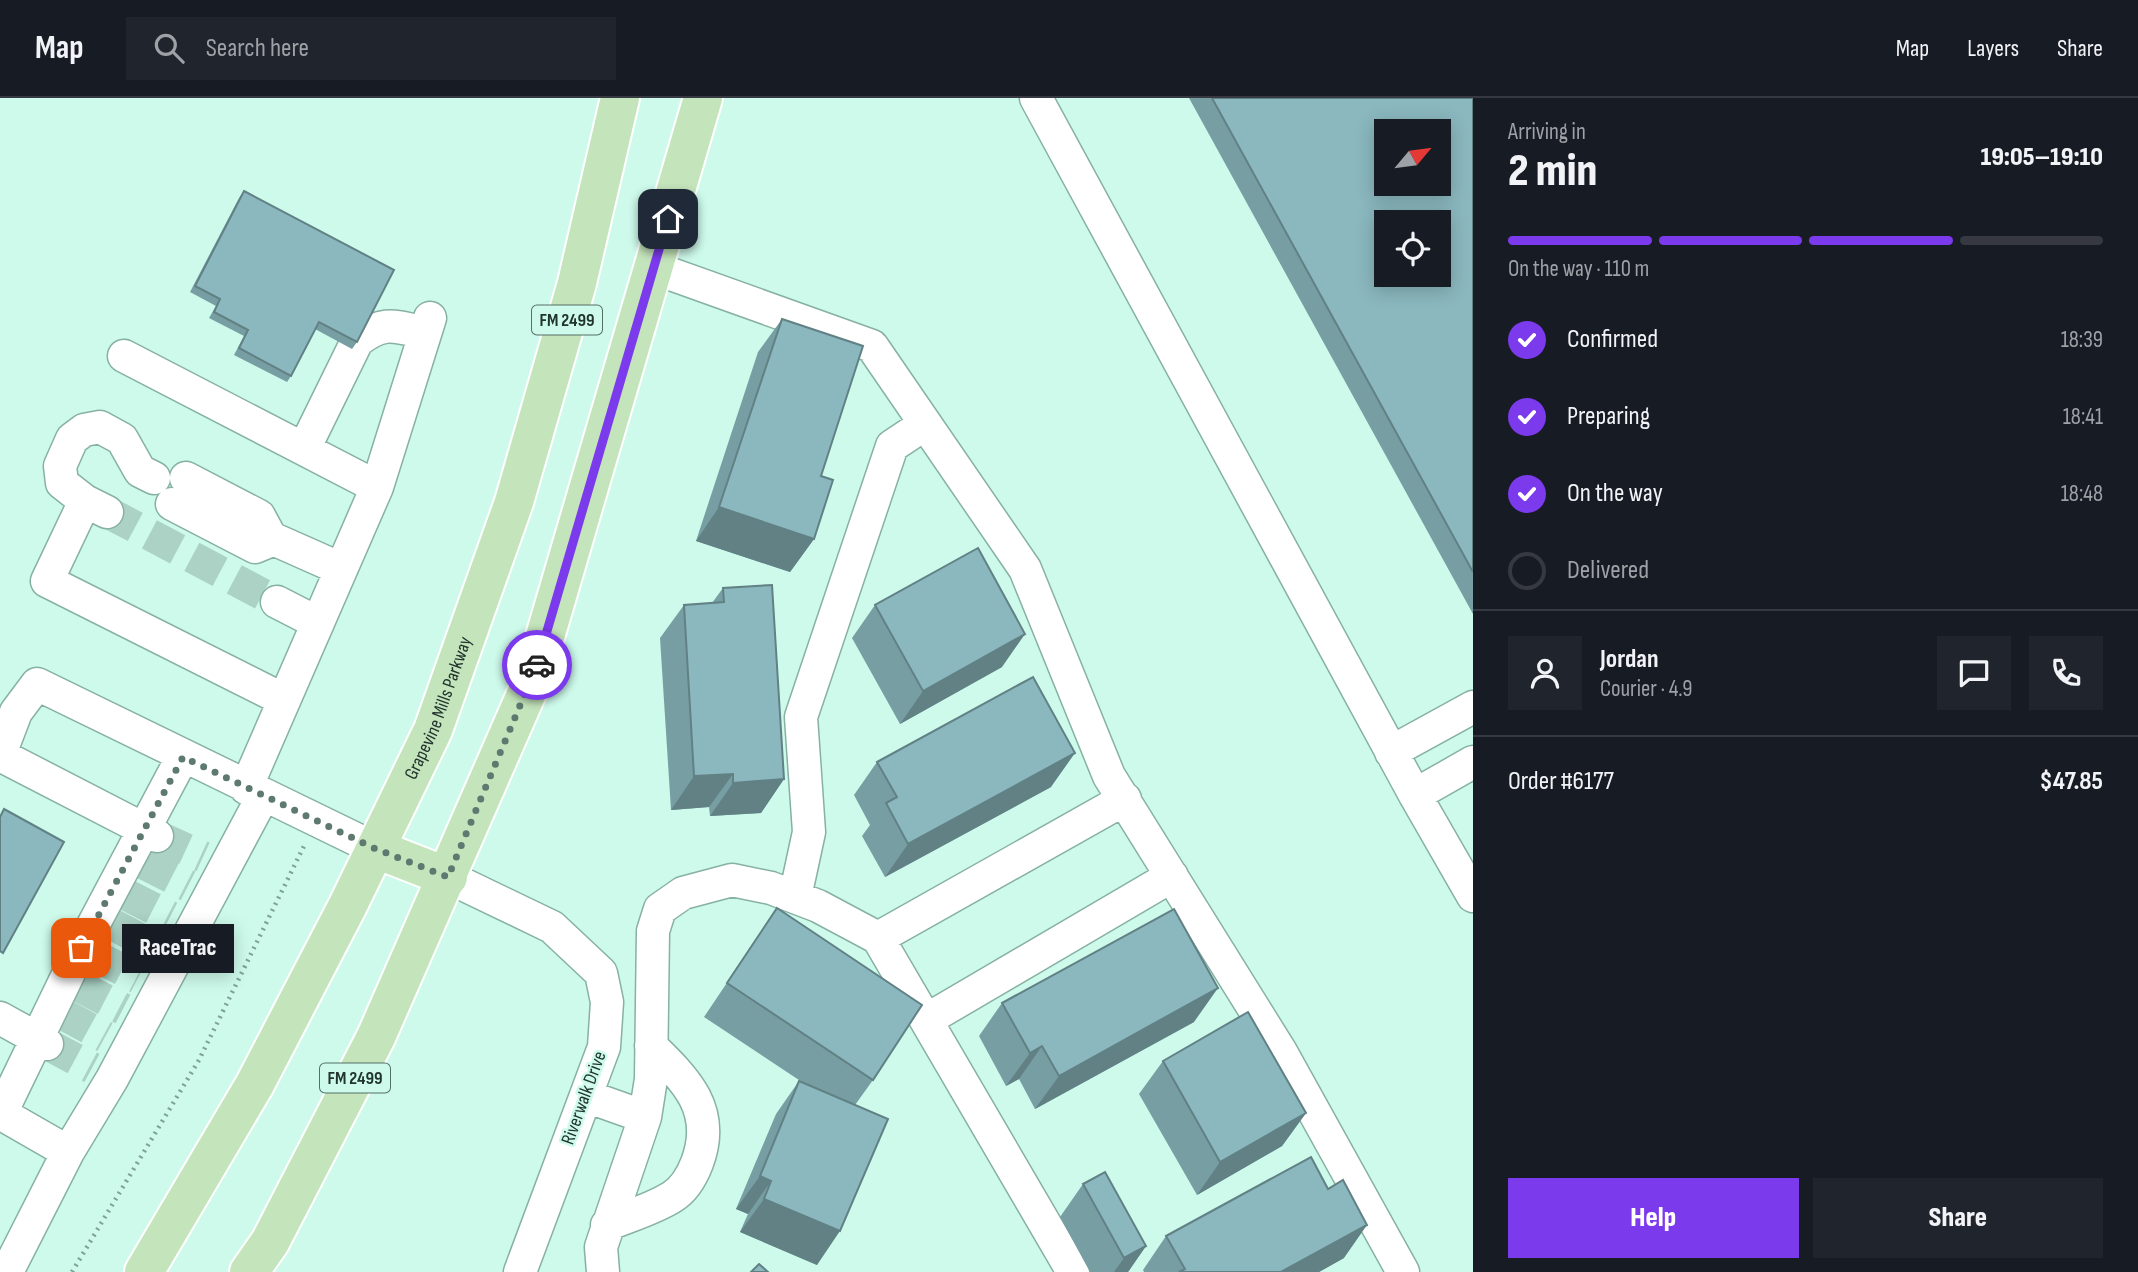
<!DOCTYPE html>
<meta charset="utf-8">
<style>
:root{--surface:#171b24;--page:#20242c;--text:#f1f3f6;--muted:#9ea1a6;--line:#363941;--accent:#7c3aed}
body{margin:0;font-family:"Sofia Sans Condensed",sans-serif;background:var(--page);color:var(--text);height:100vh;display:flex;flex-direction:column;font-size:26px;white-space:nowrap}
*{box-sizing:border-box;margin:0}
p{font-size:23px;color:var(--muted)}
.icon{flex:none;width:38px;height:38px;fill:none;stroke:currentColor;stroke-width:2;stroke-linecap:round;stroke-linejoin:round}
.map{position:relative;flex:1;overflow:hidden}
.details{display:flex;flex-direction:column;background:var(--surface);width:665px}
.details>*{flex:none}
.needle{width:46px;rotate:61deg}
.fabs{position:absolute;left:1374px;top:21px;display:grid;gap:14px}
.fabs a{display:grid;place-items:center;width:77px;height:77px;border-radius:0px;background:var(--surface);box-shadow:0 4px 18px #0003;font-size:35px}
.pin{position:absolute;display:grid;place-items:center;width:60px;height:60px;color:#fff;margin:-30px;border-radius:14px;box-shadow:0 4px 10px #0006}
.courier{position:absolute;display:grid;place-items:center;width:70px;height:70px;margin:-35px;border:5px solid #7c3aed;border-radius:50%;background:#fff;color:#222;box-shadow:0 2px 9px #0007}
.bubble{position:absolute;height:49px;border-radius:0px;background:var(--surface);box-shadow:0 4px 18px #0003;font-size:23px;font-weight:800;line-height:49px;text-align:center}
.overview em{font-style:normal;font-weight:800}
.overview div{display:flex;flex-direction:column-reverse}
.overview{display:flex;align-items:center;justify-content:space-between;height:119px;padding:0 35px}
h1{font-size:46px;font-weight:800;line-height:52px}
.bar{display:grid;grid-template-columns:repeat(4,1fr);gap:10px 7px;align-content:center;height:84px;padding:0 35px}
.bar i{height:9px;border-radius:5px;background:var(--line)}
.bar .current{background:var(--accent)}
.bar p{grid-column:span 4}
.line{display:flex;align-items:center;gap:18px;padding:0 35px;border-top:2px solid var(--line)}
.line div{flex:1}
.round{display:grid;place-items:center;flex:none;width:74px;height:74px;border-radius:0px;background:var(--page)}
ol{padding:0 35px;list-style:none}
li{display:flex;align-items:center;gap:21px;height:77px}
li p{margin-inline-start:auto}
li .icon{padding:7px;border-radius:50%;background:var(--accent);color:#fff;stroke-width:4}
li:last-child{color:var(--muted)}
li i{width:38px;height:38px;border:4px solid var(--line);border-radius:50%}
.action{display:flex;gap:14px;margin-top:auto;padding:14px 35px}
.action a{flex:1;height:80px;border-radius:0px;background:var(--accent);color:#fff;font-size:28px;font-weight:800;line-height:80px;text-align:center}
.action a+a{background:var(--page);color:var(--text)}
header{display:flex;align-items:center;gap:42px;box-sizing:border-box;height:98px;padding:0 35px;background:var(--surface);border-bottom:2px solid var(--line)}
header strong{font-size:33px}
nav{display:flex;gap:38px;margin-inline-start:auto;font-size:24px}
.search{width:490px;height:63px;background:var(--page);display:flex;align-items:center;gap:18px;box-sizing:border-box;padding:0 24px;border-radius:0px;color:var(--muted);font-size:26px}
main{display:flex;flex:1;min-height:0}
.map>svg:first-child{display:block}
</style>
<header>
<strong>Map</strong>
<div class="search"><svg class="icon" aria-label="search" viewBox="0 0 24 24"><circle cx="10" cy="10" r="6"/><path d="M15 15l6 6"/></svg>Search here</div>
<nav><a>Map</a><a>Layers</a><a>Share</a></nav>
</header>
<main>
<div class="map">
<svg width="1473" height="1174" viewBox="0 0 1473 1174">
<rect width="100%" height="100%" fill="#cdfaeb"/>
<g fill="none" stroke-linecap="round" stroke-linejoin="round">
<!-- minor-tunnel -->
<path stroke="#abd2c5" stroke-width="32" stroke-dasharray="32 16" stroke-linecap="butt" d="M107 414 277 504
M157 738 203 759
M143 765 188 788
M125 796 170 819
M110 825 155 849
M94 857 138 880
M77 887 123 911
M61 915 105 939
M47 946 92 970"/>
<defs>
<path id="minor" d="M1036 0 1415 697 1473 664
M654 170 872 248 1025 471 1109 678 1281 954 1403 1174
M124 258 377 389
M304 351 357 243C384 222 394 228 425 235
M85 403 47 483 284 602
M172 406 255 449 272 442 259 418 186 380
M107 414 85 403 62 385 60 368 72 341 84 332 100 329 122 341 140 373 154 380
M253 432 341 471
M277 504 318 525
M1391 654 1473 609
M0 656 16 614 37 586 376 751
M0 657 157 738
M246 690 377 389 430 220
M1415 697 1473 798
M448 779 552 829 601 875 607 904 604 949 520 1174
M795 799 809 734 801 619 892 348 925 326
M878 840 1125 701
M0 920 47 946
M928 921 1172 778
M586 998 645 1019 601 1149 603 1174
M0 1015 68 1054
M1 1015 81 850 183 658
M645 1019 651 981 653 833 660 811 683 795 732 782 771 790 818 808 878 840 1073 1174
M607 1127C628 1118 653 1111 672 1099 685 1091 692 1078 697 1065 717 1012 686 982 651 948
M7 1174 68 1054 112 981 263 698"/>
<g id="major">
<path d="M376 751 448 779"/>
<path id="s1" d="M144 1174 255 986 348 807 433 632 514 404 577 185 620 0"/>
<path d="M249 1174 270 1144 376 939 532 583 703 0"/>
</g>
</defs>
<!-- minor casing -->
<use href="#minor" stroke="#87b1a3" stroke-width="35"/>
<!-- major casing -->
<use href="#major" stroke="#fff" stroke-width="42"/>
<!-- path -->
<path stroke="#80a196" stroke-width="4.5" stroke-dasharray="2 5" stroke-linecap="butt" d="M72 1174 199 962 304 748"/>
<!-- minor -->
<use href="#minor" stroke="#fff" stroke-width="32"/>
<!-- major -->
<use href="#major" stroke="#c4e5bb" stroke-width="38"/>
</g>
<!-- wall -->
<path fill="#779ea3" d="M1189 0H1473V516Z
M244 93 357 244 352 251 315 231 291 278 287 284 234 257 244 238 209 220 216 208 190 194 239 100Z
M782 221 821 378 814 441 790 474 696 443 758 254Z
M723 490 784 681 761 715 710 718 709 709 671 712 660 540 684 507 712 505Z
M875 507 1002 569 900 626 852 540Z
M877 664 1051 689 885 779 862 738 870 727 854 697Z
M777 810 873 982 855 1007 817 1167 740 1134 748 1116 736 1111 776 1016 799 983 802 984 704 919Z
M1002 905 1194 924 1035 1011 1019 981 1006 988 979 938Z
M1163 963 1306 1015 1282 1048 1197 1097 1139 996Z
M1083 1086 1146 1148 1128 1174H1090L1060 1119Z
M1166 1138 1344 1160 1319 1174H1144L1143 1172Z"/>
<!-- shaded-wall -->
<path fill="#618185" d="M719 409 814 441 790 474 696 443Z
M1025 536 1002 569 900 626 923 593Z
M1075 655 1051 689 885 779 908 746Z
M733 676 709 709 671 712 694 678Z
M784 681 761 715 710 718 733 685Z
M1218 890 1194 924 1035 1011 1059 978Z
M1042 948 1019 981 1006 988 1030 955Z
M1306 1015 1282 1048 1197 1097 1220 1064Z
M760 1078 771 1083 748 1116 736 1111Z
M764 1101 840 1133 817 1167 740 1134Z
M1367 1127 1344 1160 1319 1174H1281Z
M1146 1148 1128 1174H1114L1124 1160Z"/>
<!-- building -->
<path fill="#8ab8be" stroke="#618185" stroke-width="2" fill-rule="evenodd" d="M1212 0H1473V474ZM1386 33H1438V86H1386ZM1386 124H1438V177H1386Z
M244 93 394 172 357 244 319 224 291 278 239 250 248 232 214 214 220 201 195 188Z
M782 221 863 248 821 378 833 382 814 441 719 409Z
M978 450 1025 536 923 593 875 507Z
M772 487 784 681 733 685V676L694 678 684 507 724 504 723 490Z
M1033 579 1075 655 908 746 886 705 897 699 877 664Z
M4 711 64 744 3 855 0 853V719Z
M777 810 922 907 873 982 727 885Z
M1174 811 1218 890 1059 978 1042 948 1030 955 1002 905Z
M1248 914 1306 1015 1220 1064 1163 963Z
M799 983 888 1021 840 1133 764 1101 771 1083 760 1078Z
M1311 1059 1328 1091 1343 1082 1367 1127 1281 1174H1179L1185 1171 1166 1138Z
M1105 1074 1146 1148 1124 1160 1083 1086Z
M759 1166 768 1174H751Z"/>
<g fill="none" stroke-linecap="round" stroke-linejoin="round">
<!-- done -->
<path stroke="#5e7970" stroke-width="7" stroke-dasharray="0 12.6" d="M81 850 183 659 376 751 448 779 537 567"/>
<!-- route -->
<path stroke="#7c3aed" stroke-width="9" d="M537 567 668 121"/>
</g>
<g text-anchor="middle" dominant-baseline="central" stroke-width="5" stroke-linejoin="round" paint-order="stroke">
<!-- shield labels -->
<g fill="#cdfaeb" stroke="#556f67" stroke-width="2">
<rect x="532" y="207.5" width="70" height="29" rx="5"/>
<rect x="320" y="965.5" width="70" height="29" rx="5"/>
</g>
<g font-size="18" font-weight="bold" fill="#22342e">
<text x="567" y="222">FM 2499</text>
<text x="355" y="980">FM 2499</text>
</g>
<!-- street labels -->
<g font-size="19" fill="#22342e" stroke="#cdfaeb">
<text stroke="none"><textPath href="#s1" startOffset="637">Grapevine Mills Parkway</textPath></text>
<text transform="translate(584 1000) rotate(-70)">Riverwalk Drive</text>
</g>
</g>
</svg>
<div class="fabs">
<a><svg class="needle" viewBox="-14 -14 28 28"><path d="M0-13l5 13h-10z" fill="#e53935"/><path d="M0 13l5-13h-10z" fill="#9ea1a6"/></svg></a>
<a><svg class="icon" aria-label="locate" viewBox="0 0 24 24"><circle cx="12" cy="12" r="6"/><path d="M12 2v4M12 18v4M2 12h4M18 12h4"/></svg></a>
</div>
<div class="pin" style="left:81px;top:850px;background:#ea580c"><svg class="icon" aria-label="bag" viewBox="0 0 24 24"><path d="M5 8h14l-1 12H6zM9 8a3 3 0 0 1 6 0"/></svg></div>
<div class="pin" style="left:668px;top:121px;background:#1f2937"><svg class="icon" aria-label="home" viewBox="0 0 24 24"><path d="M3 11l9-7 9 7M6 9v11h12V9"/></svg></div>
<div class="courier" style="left:537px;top:567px"><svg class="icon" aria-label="car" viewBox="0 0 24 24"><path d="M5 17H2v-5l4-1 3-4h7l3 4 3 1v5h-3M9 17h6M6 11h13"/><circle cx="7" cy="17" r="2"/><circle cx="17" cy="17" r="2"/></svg></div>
<div class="bubble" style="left:122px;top:826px;width:112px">RaceTrac</div>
</div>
<section class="details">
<div class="overview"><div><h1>2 min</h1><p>Arriving in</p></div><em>19:05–19:10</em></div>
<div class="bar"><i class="current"></i><i class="current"></i><i class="current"></i><i></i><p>On the way · 110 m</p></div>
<ol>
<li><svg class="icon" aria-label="check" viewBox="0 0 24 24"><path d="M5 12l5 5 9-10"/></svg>Confirmed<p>18:39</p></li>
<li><svg class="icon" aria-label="check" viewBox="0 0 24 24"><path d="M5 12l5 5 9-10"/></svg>Preparing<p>18:41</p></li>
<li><svg class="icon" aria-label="check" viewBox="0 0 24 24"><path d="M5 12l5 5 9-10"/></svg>On the way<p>18:48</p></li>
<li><i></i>Delivered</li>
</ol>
<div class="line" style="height:126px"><a class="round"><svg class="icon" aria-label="person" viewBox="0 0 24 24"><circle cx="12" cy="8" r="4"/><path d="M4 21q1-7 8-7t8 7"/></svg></a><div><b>Jordan</b><p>Courier · 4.9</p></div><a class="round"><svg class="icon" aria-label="chat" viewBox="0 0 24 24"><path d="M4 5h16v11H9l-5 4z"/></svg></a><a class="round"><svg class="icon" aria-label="phone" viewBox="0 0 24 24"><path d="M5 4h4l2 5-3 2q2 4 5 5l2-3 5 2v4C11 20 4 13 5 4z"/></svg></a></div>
<div class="line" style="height:91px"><div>Order #6177</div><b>$47.85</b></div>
<div class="action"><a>Help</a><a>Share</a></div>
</section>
</main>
